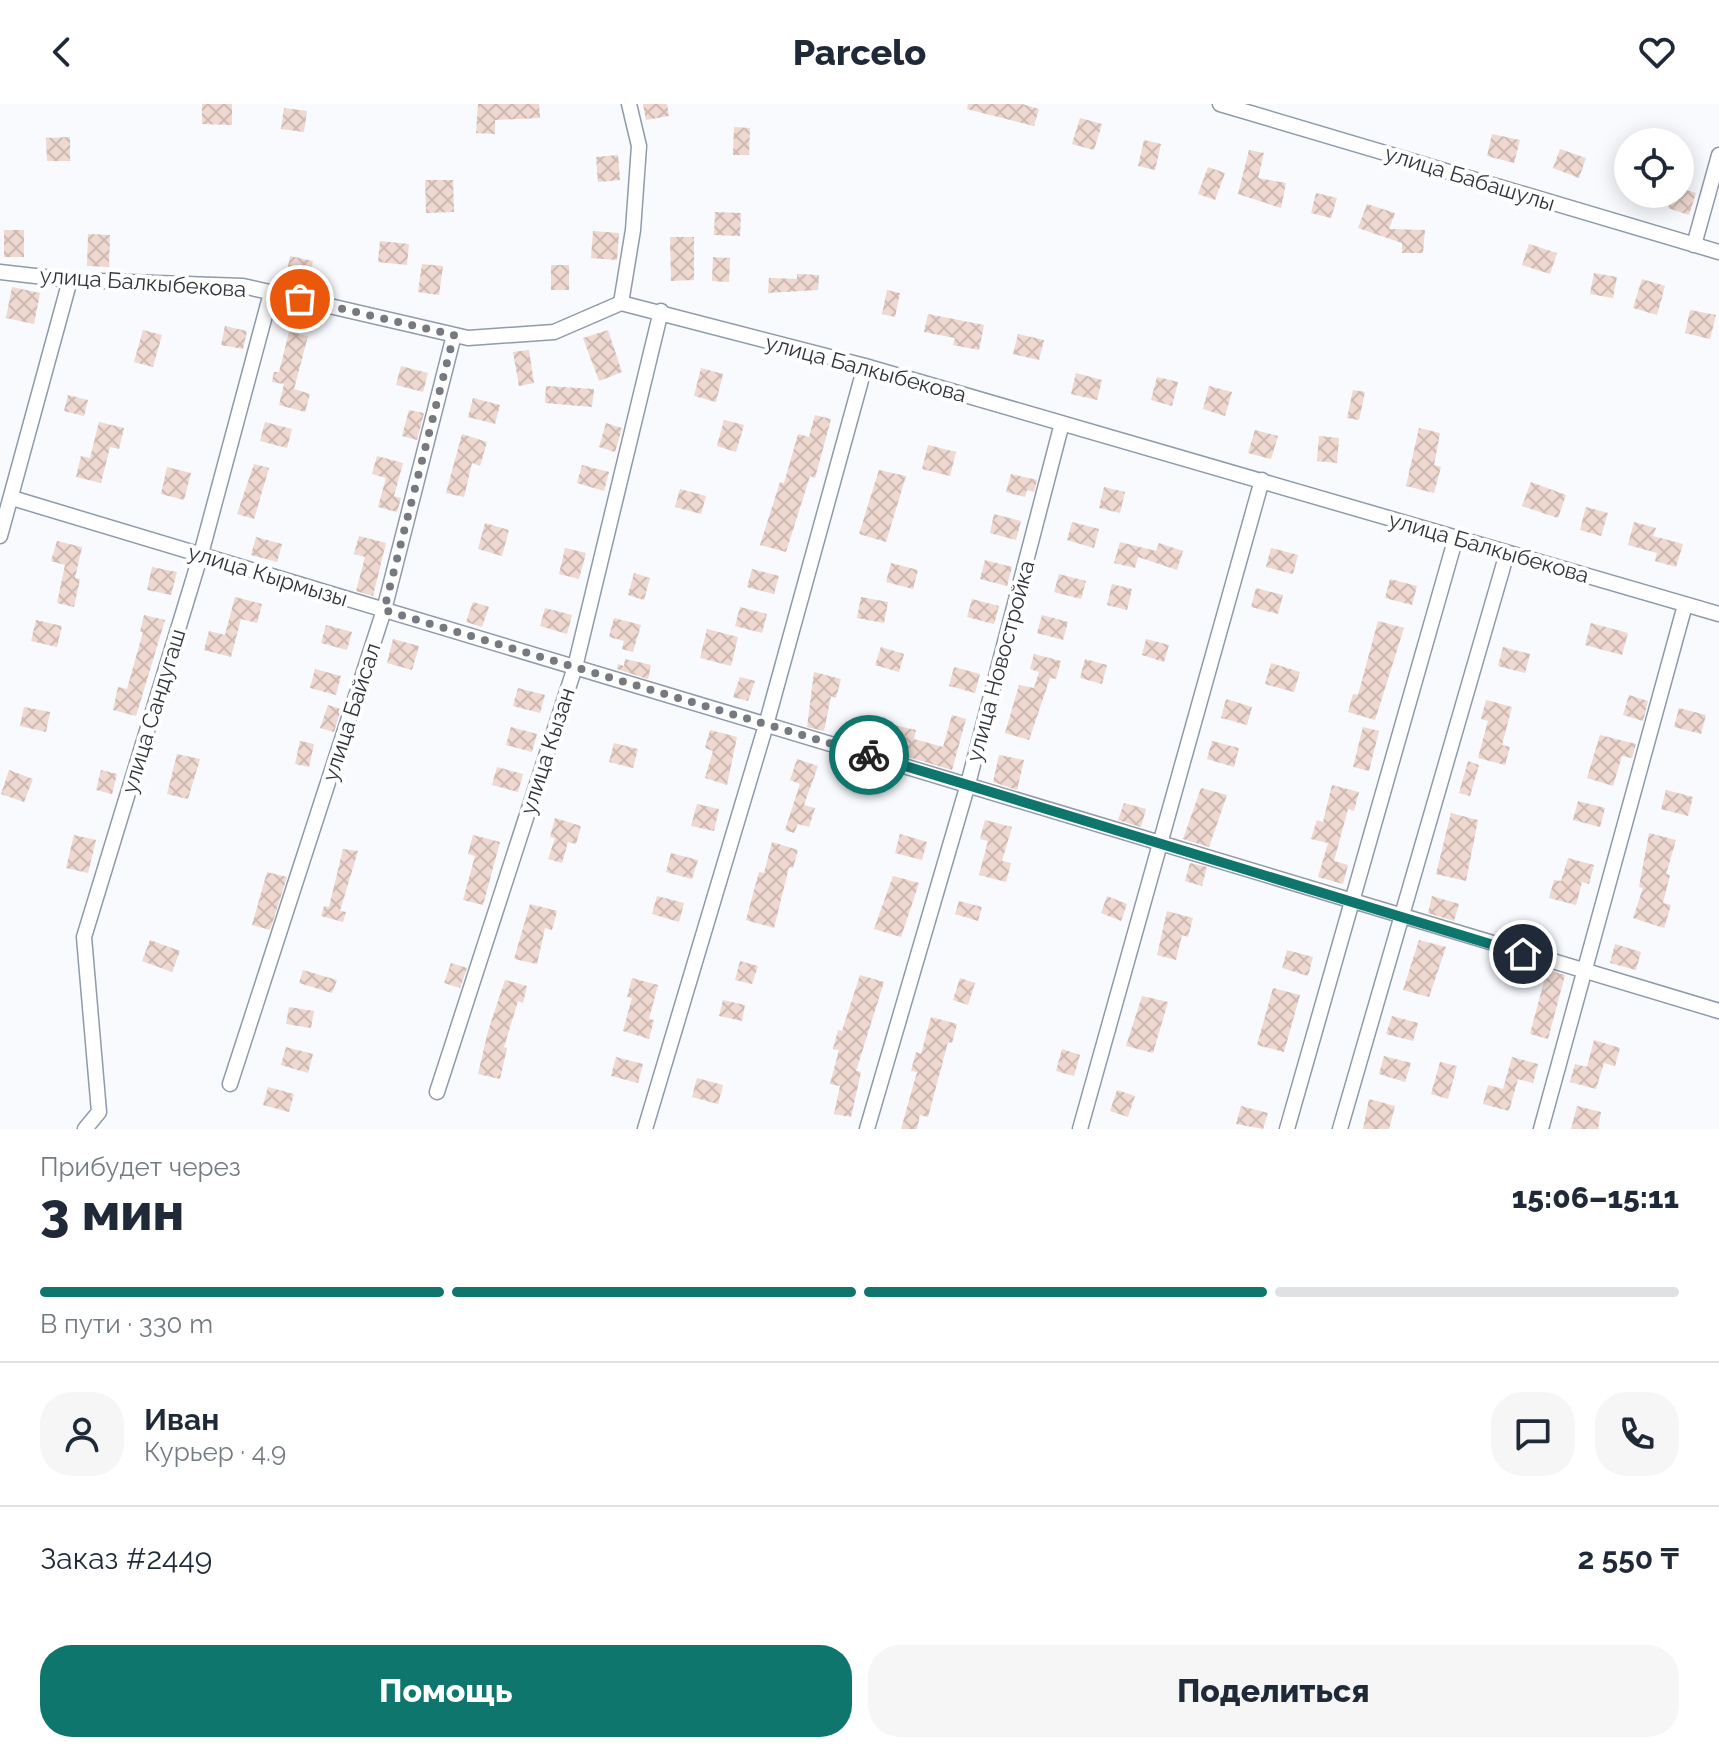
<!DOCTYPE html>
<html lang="ru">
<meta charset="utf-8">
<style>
:root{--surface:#fff;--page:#f6f6f7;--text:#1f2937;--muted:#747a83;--line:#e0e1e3;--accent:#0f766e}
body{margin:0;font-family:Raleway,sans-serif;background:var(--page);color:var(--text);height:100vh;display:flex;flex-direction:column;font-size:30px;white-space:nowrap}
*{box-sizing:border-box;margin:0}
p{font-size:26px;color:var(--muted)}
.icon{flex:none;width:44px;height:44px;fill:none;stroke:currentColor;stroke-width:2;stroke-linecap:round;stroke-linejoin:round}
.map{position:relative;height:1025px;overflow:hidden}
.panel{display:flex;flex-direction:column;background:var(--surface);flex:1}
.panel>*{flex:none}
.buttons{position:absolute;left:1614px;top:24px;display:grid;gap:16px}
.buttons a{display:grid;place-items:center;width:80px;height:80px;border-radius:50%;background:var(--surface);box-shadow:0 4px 20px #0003;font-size:40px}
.pin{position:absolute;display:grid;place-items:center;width:68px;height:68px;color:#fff;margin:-34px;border:4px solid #fff;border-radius:50%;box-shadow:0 2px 8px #0007}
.courier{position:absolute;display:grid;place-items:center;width:80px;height:80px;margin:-40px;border:6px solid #0f766e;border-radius:50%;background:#fff;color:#222;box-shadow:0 2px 10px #0007}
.headline em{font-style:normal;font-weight:800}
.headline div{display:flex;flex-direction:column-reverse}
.headline{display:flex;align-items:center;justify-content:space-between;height:136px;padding:0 40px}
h1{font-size:52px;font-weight:800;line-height:60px}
.bar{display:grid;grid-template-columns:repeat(4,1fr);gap:12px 8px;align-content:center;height:96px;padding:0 40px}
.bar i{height:10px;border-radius:6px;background:var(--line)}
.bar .current{background:var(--accent)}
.bar p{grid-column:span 4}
.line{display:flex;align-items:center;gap:20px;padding:0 40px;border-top:2px solid var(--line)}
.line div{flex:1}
.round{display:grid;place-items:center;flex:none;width:84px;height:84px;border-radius:32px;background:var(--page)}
.action{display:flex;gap:16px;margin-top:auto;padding:16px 40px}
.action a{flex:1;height:92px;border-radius:32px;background:var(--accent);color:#fff;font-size:32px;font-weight:800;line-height:92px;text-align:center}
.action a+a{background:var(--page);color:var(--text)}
header{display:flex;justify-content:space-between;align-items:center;height:104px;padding:0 40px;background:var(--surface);font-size:36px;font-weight:800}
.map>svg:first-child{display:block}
</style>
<header><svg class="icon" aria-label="back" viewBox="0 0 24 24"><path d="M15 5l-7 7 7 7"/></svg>Parcelo<svg class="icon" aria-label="heart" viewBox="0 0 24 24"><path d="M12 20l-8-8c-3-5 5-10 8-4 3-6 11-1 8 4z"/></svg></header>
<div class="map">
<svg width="1719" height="1025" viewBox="0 0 1719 1025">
<defs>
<pattern id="building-cross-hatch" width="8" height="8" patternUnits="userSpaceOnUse" patternTransform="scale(2)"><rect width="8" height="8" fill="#eed8cf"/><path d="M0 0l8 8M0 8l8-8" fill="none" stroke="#ccbab3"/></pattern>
</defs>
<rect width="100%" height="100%" fill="#f8fafe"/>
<!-- building -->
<path fill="url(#building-cross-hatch)" d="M202 0H232V21L202 20Z
M478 0H539L540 14 495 16V30L476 29Z
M643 0H667L669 12 646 16Z
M968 0H1022L1039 5 1034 22 967 5Z
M284 4 307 7 304 28 281 25Z
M1080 14 1102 20 1094 46 1072 40Z
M734 23 750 24 749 51H733Z
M1492 30 1520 36 1514 59 1487 52Z
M70 33V57H47L46 34Z
M1144 36 1161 40 1155 66 1138 62Z
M1560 45 1586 54 1579 74 1553 64Z
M1249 46 1264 49 1258 74 1286 79 1281 104 1238 90Z
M618 51 620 76 598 78 596 53Z
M1208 63 1225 69 1215 96 1198 90Z
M425 76H453L454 108 426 109Z
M1680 84 1696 89 1689 111 1668 104 1673 90H1680Z
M1316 89 1337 94 1331 114 1311 109Z
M1367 100 1395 109 1389 125 1425 126 1423 149H1402V139L1358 124Z
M715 108 741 109 740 132 714 131Z
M4 126H24V153H4Z
M593 127 619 129 617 156 591 154Z
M88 130 110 131 109 163 87 162Z
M670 133H694V176L671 177Z
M380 137 409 140 407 161 378 158Z
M1529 140 1557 149 1550 170 1522 161Z
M290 152 313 157 309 178 286 173Z
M713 153 730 154 729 178 712 177Z
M422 160 443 162 439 191 418 188Z
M551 161H569V186H551Z
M1594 169 1617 173 1613 194 1590 190Z
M797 170 819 171 818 186 768 189 769 174 797 175Z
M1642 175 1665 182 1657 211 1633 204Z
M12 183 40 189 34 220 6 214Z
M887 186 900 189 895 213 882 210Z
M1690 206 1716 211 1710 235 1685 229Z
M928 210 984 221 979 246 953 241 955 234 924 228Z
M225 222 247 227 243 245 221 241Z
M143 226 162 231 153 263 134 258Z
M608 226 622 268 599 277 583 234Z
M289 228 308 232 294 285 310 290 305 308 279 301 284 280 272 278 274 268H279Z
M1018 230 1044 236 1039 256 1013 250Z
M529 246 534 279 519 282 513 248Z
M401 262 428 269 423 288 396 281Z
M701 264 723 270 716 298 694 292Z
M1076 269 1102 276 1097 296 1071 290Z
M1157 273 1178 278 1172 302 1151 296Z
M546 282 594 285 592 303 545 299Z
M1209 282 1232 288 1225 312 1203 305Z
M1353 286 1365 288 1359 316 1347 314Z
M68 291 88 296 84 312 64 307Z
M473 294 500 301 495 320 468 313Z
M409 306 424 309 417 336 402 332Z
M815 311 831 315 815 374 810 372 786 448 760 441 780 378 784 379 798 330 809 333Z
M724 316 744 321 736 348 717 342Z
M99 318 124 324 119 345 110 343 101 379 76 373 81 352 90 354Z
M265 318 292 325 287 344 260 337Z
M606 319 622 324 615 348 599 343Z
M1419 324 1440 329 1434 361 1441 363 1434 389 1406 382Z
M1255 326 1278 332 1271 355 1248 349Z
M462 330 487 338 480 362 472 359 464 393 446 389Z
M1319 332 1339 334 1337 359 1317 357Z
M928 341 956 348 950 372 922 365Z
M377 352 403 359 394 392 401 394 397 408 378 403 386 374 372 370Z
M254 360 269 364 254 415 237 410Z
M582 361 609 368 604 387 577 379Z
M167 363 191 369 184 396 161 390Z
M879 366 906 372 886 438 859 430Z
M1011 370 1037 376 1034 388 1027 386 1025 393 1006 388Z
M1531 378 1566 391 1558 414 1522 402Z
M1104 383 1125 388 1120 409 1099 404Z
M680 385 706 392 701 410 675 403Z
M1586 403 1608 409 1601 432 1580 426Z
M994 410 1021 417 1016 436 990 429Z
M1072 418 1099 425 1094 444 1067 436Z
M1634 418 1656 424 1653 432 1683 440 1676 463 1655 457 1657 449 1628 441Z
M485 419 509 426 502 452 478 445Z
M359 432 386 439 373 492 356 487 365 453 354 450Z
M256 433 282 440 277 458 251 451Z
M57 437 82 443 75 474 80 475 74 503 57 499 65 461 51 457Z
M1120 438 1156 447 1159 439 1183 447 1177 466 1138 453 1135 464 1114 459Z
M565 444 586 449 579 475 559 470Z
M1271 444 1298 451 1293 470 1266 463Z
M985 456 1012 463 1007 482 980 475Z
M891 459 918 466 913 485 886 478Z
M152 463 177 468 171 491 147 486Z
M752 465 779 472 774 490 747 483Z
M634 469 650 474 644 496 628 491Z
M1059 470 1086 477 1081 495 1054 488Z
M1390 475 1417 482 1412 501 1385 494Z
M1112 480 1132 485 1127 506 1107 501Z
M1256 484 1283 491 1278 510 1251 503Z
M235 493 262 500 257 519 241 515 231 553 204 546 209 527 225 531Z
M861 493 888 498 884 519 857 514Z
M972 495 999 502 994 520 967 513Z
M473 498 489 503 482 523 466 518Z
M740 503 767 510 762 529 735 522Z
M545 504 572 511 567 530 540 522Z
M144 511 165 516 136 612 113 606 118 583 127 585 143 528H140Z
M1042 511 1068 518 1063 536 1037 529Z
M614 514 641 521 633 548 622 545 624 537 609 533Z
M36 516 62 522 57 543 31 537Z
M1378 517 1404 524 1375 616 1348 608 1353 590 1358 591Z
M1591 519 1628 529 1622 551 1585 541Z
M326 521 352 528 347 546 321 539Z
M707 525 738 533 731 562 700 554Z
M393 535 419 542 412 566 387 559Z
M1146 535 1169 541 1164 558 1142 551Z
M881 543 904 550 899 568 875 561Z
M1503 543 1530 550 1525 569 1498 562Z
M1034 550 1061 557 1056 575 1050 574 1029 636 1005 629 1019 581 1034 584 1039 568 1030 565Z
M625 555 651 561 648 575 617 565 618 560 624 562Z
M1085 555 1107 561 1102 580 1080 574Z
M1271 559 1300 568 1294 588 1265 580Z
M954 563 980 570 975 589 949 582Z
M315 565 341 572 336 591 310 584Z
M814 568 841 575 836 594 831 592 824 627 807 623Z
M740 573 755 577 748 597 733 593Z
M518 584 545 591 540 609 513 602Z
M1629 591 1648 597 1643 617 1623 611Z
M1226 595 1252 603 1247 621 1221 614Z
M1486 596 1512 603 1502 641 1510 643 1505 661 1478 654 1488 617 1481 615Z
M328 601 341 605 334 628 320 624Z
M24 603 50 608 46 628 20 622Z
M1679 604 1706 611 1701 630 1674 623Z
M952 611 966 615 952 666 888 647 894 621 916 626 914 635 943 643Z
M511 623 537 630 532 648 506 641Z
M1363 623 1379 627 1369 667 1353 663Z
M710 626 737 633 727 681 705 674 713 647 705 644Z
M1600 631 1636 640 1632 654 1622 652 1613 682 1587 674Z
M300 637 314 640 309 663 295 660Z
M1212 637 1239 644 1234 663 1207 655Z
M614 639 638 645 633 664 609 658Z
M177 650 200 655 188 695 167 690Z
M999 651 1024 656 1017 686 993 678Z
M797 655 818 662 804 701 815 704 809 723 798 720 794 729 785 726 800 680 790 676Z
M1468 657 1479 661 1470 692 1459 689Z
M497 663 523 670 518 688 492 681Z
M9 666 33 675 24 698 1 690Z
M101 666 117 670 112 690 96 686Z
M1332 681 1359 688 1354 707 1348 705 1334 757 1348 761 1343 780 1318 773 1328 739 1311 735 1317 716 1323 718Z
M1201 684 1227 691 1209 743 1183 735Z
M1666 686 1693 693 1688 712 1661 705Z
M1578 697 1605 704 1600 723 1573 716Z
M1124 699 1146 705 1141 723 1118 716Z
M697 700 719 705 714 727 691 722Z
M1451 709 1478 716 1466 777 1436 770Z
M555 714 581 722 576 740 568 738 562 759 548 755 555 734 550 733Z
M985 716 1012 723 1002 757 1011 759 1006 778 979 771 988 737 980 735Z
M1649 729 1676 736 1666 770 1670 771 1663 799 1671 801 1664 824 1633 814 1643 784 1639 783Z
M900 730 927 738 922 756 895 749Z
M74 731 96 736 88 769 66 764Z
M473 731 500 738 483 801 463 796 475 752 468 750Z
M772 738 798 746 793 764 789 763 774 824 746 816 759 768 764 769Z
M343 745 358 747 340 807 346 808 343 818 321 812 324 802 329 803Z
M671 749 698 756 692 775 666 768Z
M1568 754 1594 761 1589 780 1582 778 1576 801 1549 794 1554 776 1561 777Z
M1190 759 1207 763 1202 782 1185 777Z
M267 768 287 773 270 826 252 821Z
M893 772 919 779 901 833 874 825Z
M657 792 684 799 679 818 652 810Z
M1107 792 1127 800 1121 817 1101 809Z
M1432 792 1459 800 1454 817 1428 809Z
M959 797 982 803 978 817 955 810Z
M530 800 557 807 552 826 545 824 537 860 514 855Z
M1167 807 1193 814 1188 833 1182 831 1176 856 1157 851Z
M150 836 180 847 172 868 142 857Z
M1419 836 1446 843 1429 893 1403 886Z
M1615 840 1641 848 1636 866 1610 859Z
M1287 846 1313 853 1308 872 1282 864Z
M740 857 758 862 752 880 735 876Z
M451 859 467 864 460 884 444 879Z
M303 866 337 876 332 889 299 879Z
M1547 866 1565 871 1548 935 1530 930Z
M860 871 884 878 856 967 861 968 851 1013 834 1010 840 982 830 980 839 946 833 945 838 926 842 927Z
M632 874 658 881 649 915 654 916 649 935 623 927 632 894 627 893Z
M960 874 975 879 968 901 953 896Z
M505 876 527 882 523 899 518 897 504 943 507 944 500 975 478 970 488 927Z
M1273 884 1300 891 1284 948 1257 941Z
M1142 892 1168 898 1153 949 1126 942Z
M723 896 745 901 742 917 719 912Z
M289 903 314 907 311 924 286 920Z
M1392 912 1418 919 1413 937 1386 930Z
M931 913 957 920 952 939 948 938 928 1013 920 1011 917 1025H901L917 968 911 967 916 948 921 950Z
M1594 936 1620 944 1615 962 1604 959 1596 985 1570 978 1575 960 1587 963Z
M286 943 313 950 308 969 281 961Z
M1062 945 1080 951 1074 972 1056 967Z
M1384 952 1411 959 1405 978 1379 970Z
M616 953 643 960 638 979 611 972Z
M1512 953 1538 960 1533 979 1518 975 1509 1007 1483 1000 1488 981 1503 985Z
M1440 958 1457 962 1448 995 1431 990Z
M697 974 723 981 718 1000 692 993Z
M268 983 294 990 289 1008 263 1001Z
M1117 986 1135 992 1128 1013 1110 1007Z
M1369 995 1395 1002 1389 1025H1363Z
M1241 1002 1268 1009 1263 1025 1236 1020Z
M1577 1002 1601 1008 1598 1025H1571Z"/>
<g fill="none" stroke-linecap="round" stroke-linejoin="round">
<defs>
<path id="street" d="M1220 0 1719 148
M1694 141 1719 51
M0 168 70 176 243 182 468 234 554 228 621 199 865 262 1719 510
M621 199 633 126 639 42 629 0
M12 394 1719 907
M0 432 70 176
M230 980 384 506 454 231
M437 988 575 563 661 207
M85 1025 99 1008 84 833 201 450 271 189
M645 1025 766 621 865 262
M867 1025 968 680 1062 319
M1080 1025 1262 376
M1287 1025 1456 433
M1340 1025 1507 449
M1541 1025 1685 501"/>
</defs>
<!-- street casing -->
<use href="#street" stroke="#8f9aaa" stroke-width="17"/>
<!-- street -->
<use href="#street" stroke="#fff" stroke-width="14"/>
</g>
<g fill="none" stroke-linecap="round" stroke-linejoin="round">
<!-- done -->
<path stroke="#767a80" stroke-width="8" stroke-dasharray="0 14.4" d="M300 195 454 231 384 506 869 651"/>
<!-- route -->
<path stroke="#0f766e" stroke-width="10" d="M869 651 1523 850"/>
</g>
<g text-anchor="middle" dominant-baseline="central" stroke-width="8" stroke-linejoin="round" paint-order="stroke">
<!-- street labels -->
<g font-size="22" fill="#30353c" stroke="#fff">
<text transform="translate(1470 74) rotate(17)">улица Бабашулы</text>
<text transform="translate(143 178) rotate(4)">улица Балкыбекова</text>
<text transform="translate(866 264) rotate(15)">улица Балкыбекова</text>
<text transform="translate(1489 443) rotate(16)">улица Балкыбекова</text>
<text transform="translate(268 471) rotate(17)">улица Кырмызы</text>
<text transform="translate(1000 557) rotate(-75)">улица Новостройка</text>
<text transform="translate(153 607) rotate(-73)">улица Сандугаш</text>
<text transform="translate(351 608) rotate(-72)">улица Байсал</text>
<text transform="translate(547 647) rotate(-72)">улица Кызан</text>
</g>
</g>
</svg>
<div class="buttons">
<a><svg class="icon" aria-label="locate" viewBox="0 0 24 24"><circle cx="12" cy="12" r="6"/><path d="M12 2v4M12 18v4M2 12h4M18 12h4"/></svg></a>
</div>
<div class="pin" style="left:300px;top:195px;background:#ea580c"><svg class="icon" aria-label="bag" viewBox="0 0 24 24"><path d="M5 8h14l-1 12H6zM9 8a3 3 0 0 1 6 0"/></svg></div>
<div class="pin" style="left:1523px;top:850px;background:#1f2937"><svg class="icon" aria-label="home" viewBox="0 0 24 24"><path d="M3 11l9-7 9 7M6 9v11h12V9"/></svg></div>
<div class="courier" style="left:869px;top:651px"><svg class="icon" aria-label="bike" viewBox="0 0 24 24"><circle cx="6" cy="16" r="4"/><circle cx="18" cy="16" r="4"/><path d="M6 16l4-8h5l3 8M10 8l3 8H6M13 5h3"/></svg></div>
</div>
<section class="panel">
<div class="headline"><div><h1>3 мин</h1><p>Прибудет через</p></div><em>15:06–15:11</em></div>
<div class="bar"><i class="current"></i><i class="current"></i><i class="current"></i><i></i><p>В пути · 330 m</p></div>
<div class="line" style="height:144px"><a class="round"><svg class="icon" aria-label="person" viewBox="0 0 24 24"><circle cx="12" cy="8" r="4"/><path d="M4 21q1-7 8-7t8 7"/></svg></a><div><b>Иван</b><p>Курьер · 4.9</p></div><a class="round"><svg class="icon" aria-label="chat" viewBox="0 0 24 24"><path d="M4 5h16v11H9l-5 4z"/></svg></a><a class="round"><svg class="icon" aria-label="phone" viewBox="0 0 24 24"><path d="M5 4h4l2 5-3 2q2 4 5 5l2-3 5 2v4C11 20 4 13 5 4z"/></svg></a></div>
<div class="line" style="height:104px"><div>Заказ #2449</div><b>2 550 ₸</b></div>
<div class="action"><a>Помощь</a><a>Поделиться</a></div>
</section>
